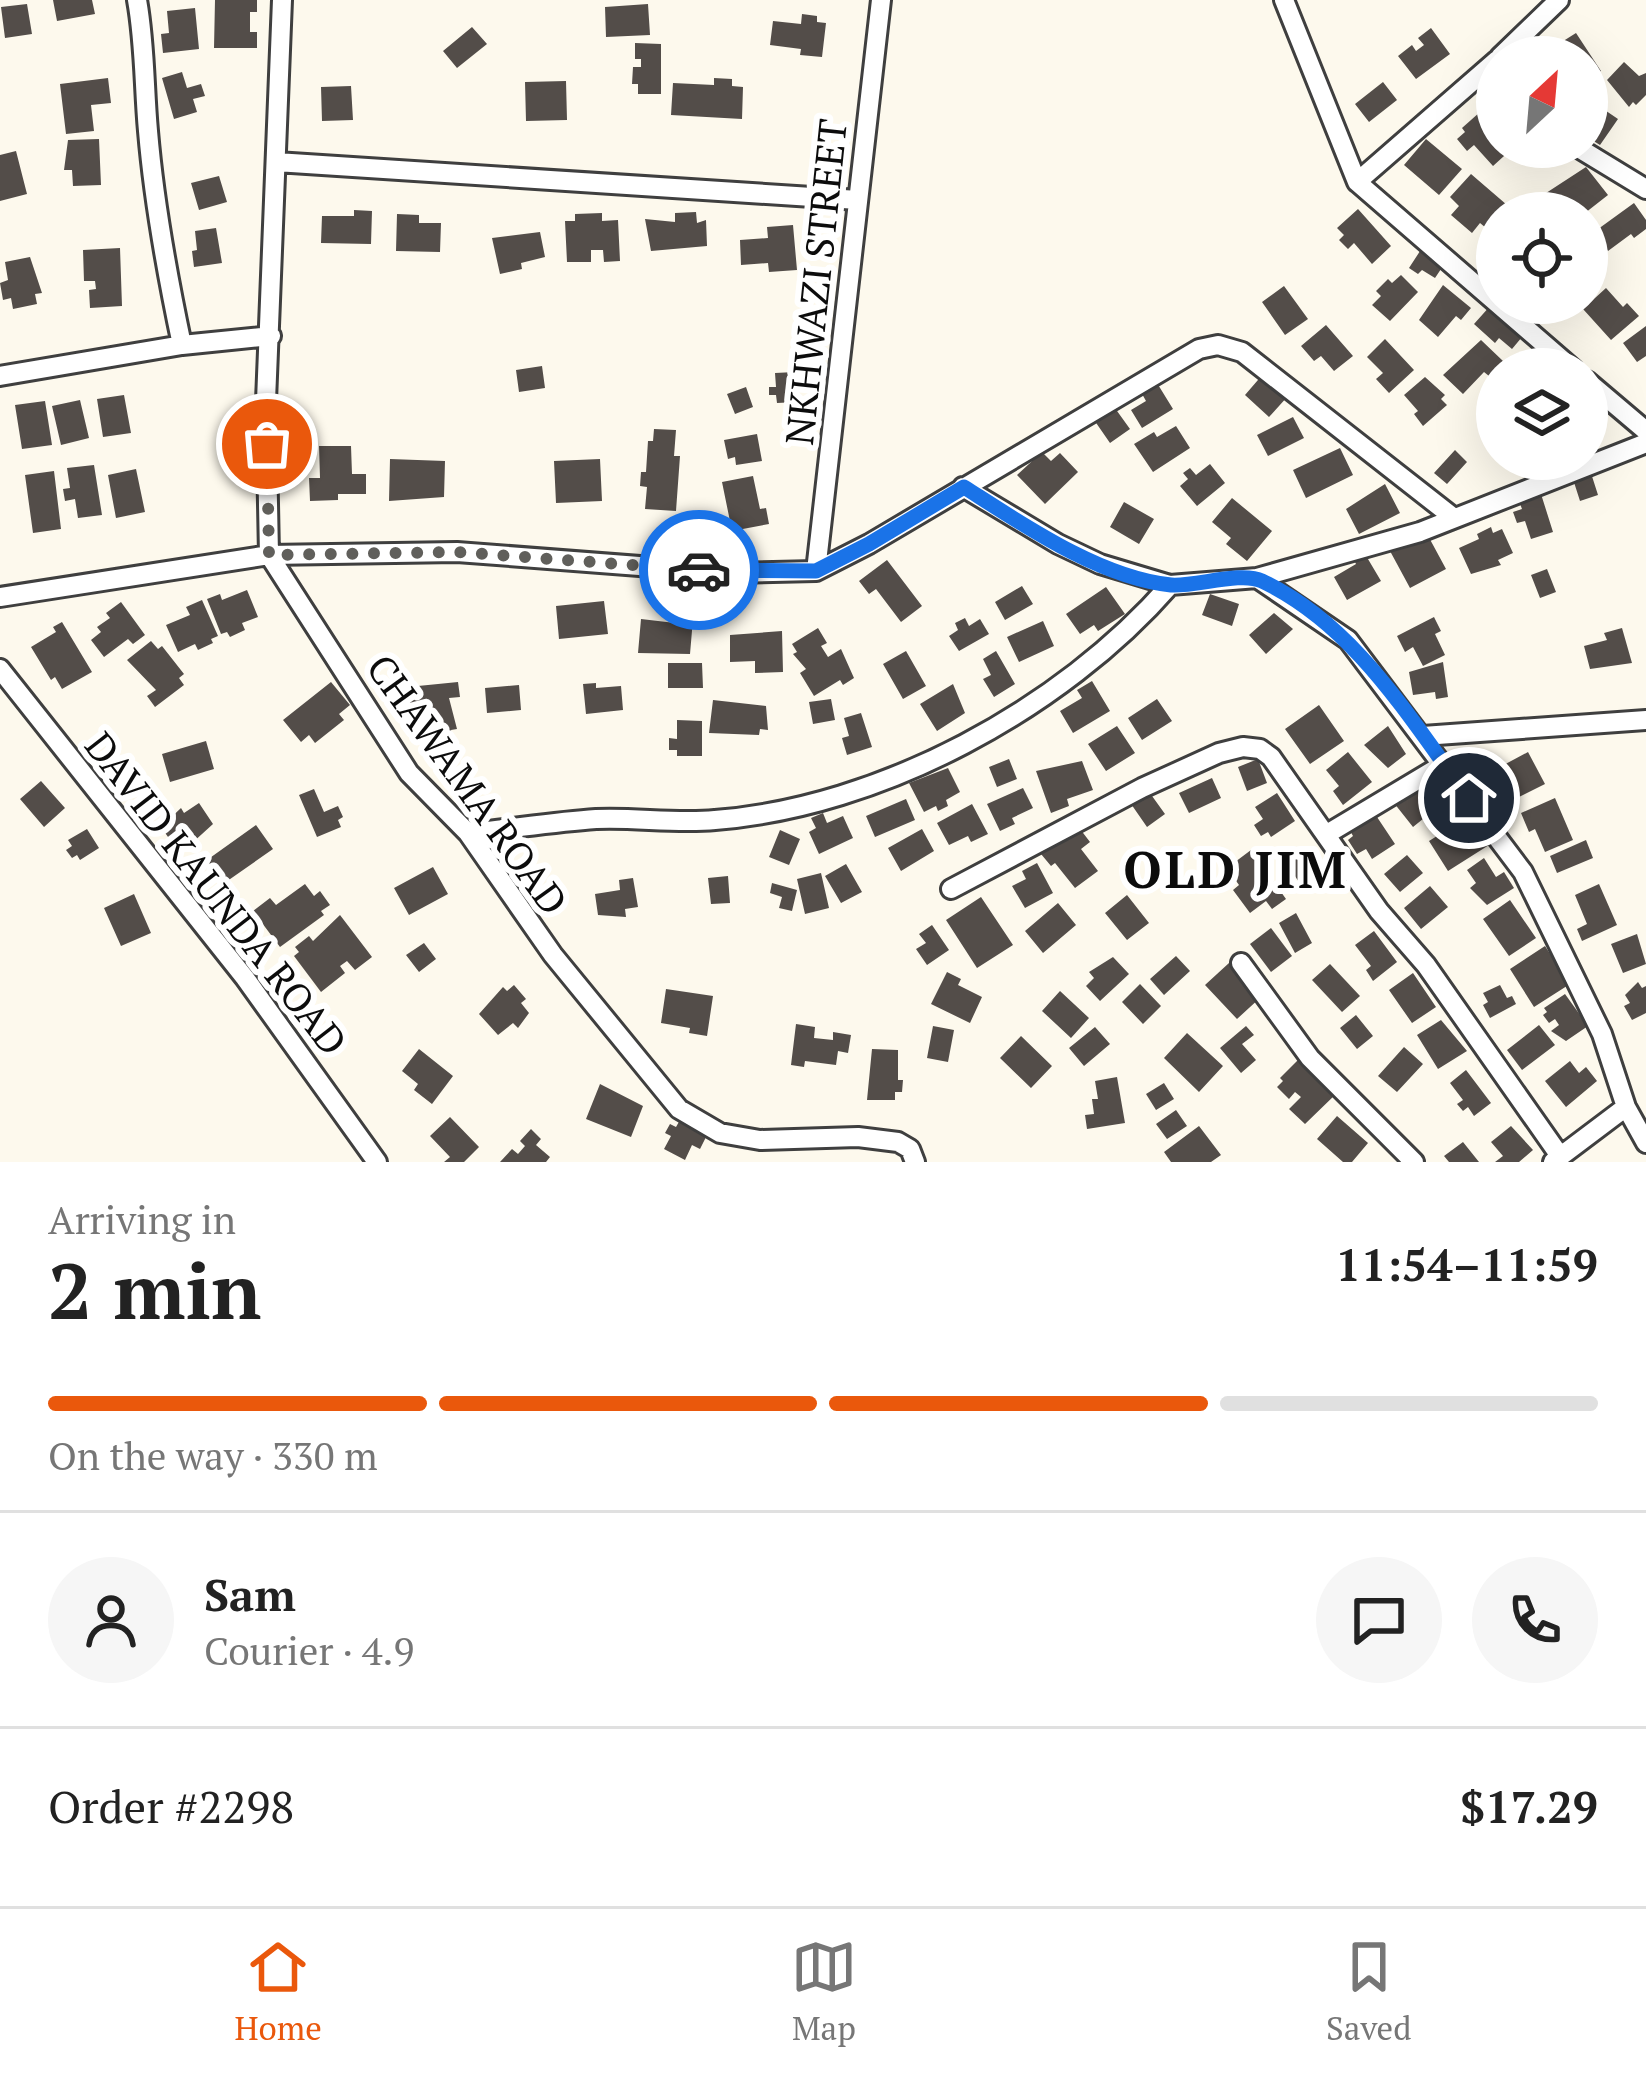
<!DOCTYPE html>
<meta charset="utf-8">
<style>
:root{--surface:#fff;--page:#f6f6f6;--text:#222;--muted:#767676;--line:#e0e0e0;--accent:#ea580c}
body{margin:0;font-family:"PT Serif",serif;background:var(--page);color:var(--text);height:100vh;display:flex;flex-direction:column;font-size:45px;white-space:nowrap}
*{box-sizing:border-box;margin:0}
p{font-size:39px;color:var(--muted)}
.icon{flex:none;width:66px;height:66px;fill:none;stroke:currentColor;stroke-width:2;stroke-linecap:round;stroke-linejoin:round}
.map{position:relative;height:1162px;overflow:hidden}
.details{display:flex;flex-direction:column;background:var(--surface);flex:1}
.details>*{flex:none}
.needle{width:78px;rotate:26deg}
.controls{position:absolute;left:1476px;top:36px;display:grid;gap:24px}
.controls a{display:grid;place-items:center;width:132px;height:132px;border-radius:50%;background:var(--surface);box-shadow:0 12px 48px #0002;font-size:60px}
.pin{position:absolute;display:grid;place-items:center;width:102px;height:102px;color:#fff;margin:-51px;border:6px solid #fff;border-radius:50%;box-shadow:0 3px 12px #0007}
.courier{position:absolute;display:grid;place-items:center;width:120px;height:120px;margin:-60px;border:9px solid #1a73e8;border-radius:50%;background:#fff;color:#222;box-shadow:0 3px 15px #0007}
.headline em{font-style:normal;font-weight:700}
.headline div{display:flex;flex-direction:column-reverse}
.headline{display:flex;align-items:center;justify-content:space-between;height:204px;padding:0 48px}
h1{font-size:78px;font-weight:700;line-height:90px}
.bar{display:grid;grid-template-columns:repeat(4,1fr);gap:18px 12px;align-content:center;height:144px;padding:0 48px}
.bar i{height:15px;border-radius:9px;background:var(--line)}
.bar .current{background:var(--accent)}
.bar p{grid-column:span 4}
.line{display:flex;align-items:center;gap:30px;padding:0 48px;border-top:3px solid var(--line)}
.line div{flex:1}
.round{display:grid;place-items:center;flex:none;width:126px;height:126px;border-radius:63px;background:var(--page)}
.menu{display:flex;justify-content:space-around;align-items:center;height:168px;border-top:3px solid var(--line);background:var(--surface);font-size:33px;color:var(--muted)}
.menu a{display:grid;justify-items:center;gap:6px}
.menu .current{color:var(--accent)}
.map>svg:first-child{display:block}
</style>
<div class="map">
<svg width="1646" height="1162" viewBox="0 0 1646 1162">
<rect width="100%" height="100%" fill="#fdf9ed"/>
<!-- building -->
<path fill="#534d49" d="M53 0H92L95 14 57 21Z
M215 0H257V12H250V32H257V48H214Z
M27 4 32 34 5 38 1 7Z
M648 4 650 35 606 37 605 7Z
M195 8 199 49 163 53 161 34 169 33 167 11Z
M802 14 817 16V22L826 23 822 57 800 55 801 49 770 45 773 21 801 24Z
M472 27 487 44 457 68 443 51Z
M1431 28 1450 54 1416 79 1398 56 1412 45 1416 51 1424 45 1418 38Z
M1576 33 1601 71 1587 80V57H1554L1549 50Z
M635 43 661 44V94H638V84H632L633 67H641V59H635Z
M1624 62 1639 76 1646 73V95L1636 105 1633 102 1629 107 1607 80Z
M182 72 187 88 201 84 205 96 193 99 197 112 174 119 162 78Z
M108 78 111 103 91 105 94 131 66 134 60 84Z
M714 78 732 79V86L743 87 742 119 671 115 673 83 714 85Z
M566 81 567 120 526 121 525 82Z
M1383 82 1397 100 1369 122 1355 104Z
M351 86 353 120 322 121 321 87Z
M1587 98 1618 119 1600 145 1587 137Z
M1489 104 1497 112V147H1514L1493 166 1474 145 1467 151 1457 139 1465 132 1462 128Z
M99 139 101 185 73 186 72 170H64L68 140Z
M1426 139 1462 169 1439 195 1404 165Z
M16 151 27 194 0 201V155Z
M1586 167 1608 195 1585 213H1557L1543 195Z
M1471 174 1507 205 1486 228 1480 223 1472 233 1451 215 1459 206 1450 197Z
M219 176 227 202 199 210 191 183Z
M1634 203 1646 220V229L1634 238 1631 234 1608 251 1594 232Z
M1358 209 1391 246 1372 264 1354 243 1348 249 1339 240 1344 235 1337 228Z
M354 210 372 211 371 244 321 243 322 216H354Z
M696 212 697 223 706 220 707 246 651 251 645 219 675 222V213Z
M602 213V221L618 220 620 261 604 262 603 250H591V262H567L565 221H575V214Z
M397 214 419 215V223H441L440 252 396 251Z
M793 225 797 270 769 272 768 263 741 265 740 240 768 238 767 227Z
M216 228 222 263 194 267 192 251 197 250 195 231Z
M540 232 545 257 521 263 522 269 500 274 492 238Z
M120 248 122 306 90 308 89 290 96 289 95 281H84L83 250Z
M1422 248 1445 263 1435 278 1422 270 1418 274 1409 268Z
M30 257 42 293 35 294 37 304 13 309 11 298 3 300 0 283 8 280 5 262Z
M1401 275 1418 292 1390 321 1372 305 1381 296 1376 291 1388 279 1392 283Z
M1443 285 1471 308 1461 320 1456 316 1438 337 1419 320Z
M1284 286 1308 319 1285 335 1262 302Z
M1606 288 1623 307 1627 303 1639 316 1611 340 1583 309Z
M1491 305 1522 337 1512 349 1499 338 1495 343 1474 324Z
M1326 325 1353 356 1334 371 1321 356 1314 361 1301 346Z
M1646 326V356L1637 362 1623 343Z
M1385 339 1414 370 1389 393 1376 379 1383 373 1367 357Z
M1481 340 1503 361 1489 376 1484 372 1463 394 1443 375Z
M542 366 545 388 519 392 516 370Z
M795 372 797 402 777 403 776 395H769V387H776L775 373Z
M1264 373 1288 396 1269 417 1245 395Z
M1425 377 1445 395 1441 399 1447 405 1423 426 1414 414 1418 411 1404 395Z
M1157 383 1173 409 1142 428 1131 410 1146 401 1141 392Z
M746 387 753 407 735 414 727 394Z
M124 395 131 433 103 437 97 399Z
M80 400 89 438 61 445 52 406Z
M45 401 52 445 22 449 15 405Z
M1112 404 1130 429 1110 443 1092 417Z
M1293 417 1304 438 1268 456 1257 435Z
M1176 426 1190 448 1153 472 1134 444 1154 432 1157 437Z
M654 429 676 430 674 456H680L676 511 645 509 647 487 640 486 641 472H646L648 441H653Z
M757 434 762 461 736 465 735 457 728 459 724 440Z
M319 446H351L352 474H366V494H338V500L310 501 309 478H320Z
M1340 448 1353 475 1306 498 1293 470Z
M1455 450 1467 462 1447 484 1434 473Z
M1042 452 1051 461 1060 453 1078 472 1045 504 1017 475Z
M390 459 445 461 444 497 389 501Z
M600 459 602 501 556 503 554 461Z
M1210 464 1225 483 1197 506 1180 486 1188 479 1183 473 1190 468 1196 475Z
M94 465 102 515 78 518 75 499 65 501 63 489 70 488 67 468Z
M136 469 145 512 116 518 108 475Z
M1590 470 1598 495 1580 501 1572 476Z
M54 471 61 529 33 533 25 475Z
M753 476 760 509 766 508 769 524 732 531 722 482Z
M1385 484 1400 513 1359 534 1346 509Z
M1541 494 1553 532 1531 539 1525 521 1517 523 1513 512 1522 509 1519 501Z
M1232 498 1272 531 1247 561 1226 544 1231 538 1212 522Z
M1124 502 1154 519 1139 544 1110 527Z
M1491 527 1493 533 1502 529 1513 553 1498 560 1501 565 1471 574 1459 548 1479 539 1477 534Z
M1426 532 1446 569 1410 588 1390 551Z
M1365 554 1381 581 1347 600 1334 577 1356 564 1354 560Z
M887 560 922 606 901 622 876 589 869 594 859 581Z
M1547 569 1556 592 1540 598 1531 575Z
M1022 586 1033 604 1005 620 995 602Z
M1106 587 1125 614 1098 631 1094 625 1080 634 1066 614Z
M247 590 258 617 242 623 245 630 230 637 227 632 221 634 207 599 220 594 222 600Z
M1210 594 1239 604 1232 626 1202 615Z
M202 600 218 636 211 639 213 643 198 650 195 644 178 652 166 625 190 615 186 607Z
M604 601 608 634 559 639 556 606Z
M121 602 145 635 133 644 128 639 104 657 91 640 101 632 97 627 110 618 106 613Z
M1274 613 1293 629 1266 654 1249 635Z
M676 617 693 619 690 654 638 653 641 619 675 623Z
M1434 617 1441 631 1435 634 1445 655 1423 666 1413 647 1405 652 1397 636Z
M965 618 969 626 980 619 989 634 959 651 949 636 958 630 955 623Z
M1043 621 1054 646 1019 662 1007 637Z
M62 622 92 672 62 689 55 677 51 680 31 647 56 632 53 627Z
M818 628 827 643 821 646 828 657 841 649 854 678 843 685 840 680 814 696 800 673 806 669 793 654 797 652 792 644Z
M1622 628 1632 663 1590 669 1584 646 1607 640 1604 633Z
M782 631 783 672 755 673V661L730 662V635Z
M151 641 158 649 162 646 184 674 179 678 184 685 155 707 147 696 156 690 127 660Z
M906 651 926 686 903 699 883 664Z
M996 651 1015 684 994 697 983 679 991 675 983 659Z
M1443 662 1448 697 1436 699 1435 692 1413 695 1409 672Z
M668 663H702L703 688H668Z
M1092 681 1110 711 1073 733 1060 711 1082 698 1077 690Z
M331 682 350 705 339 714 344 720 315 743 309 735 301 742 283 720Z
M458 682 460 697 449 698 457 729 451 730 452 737 420 741 418 730H414L411 708 417 704 410 705 408 687Z
M596 683V688L621 686 623 710 586 714 583 684Z
M953 684 965 713 937 731 920 704Z
M519 685 521 710 487 713 485 688Z
M831 699 835 720 813 724 809 702Z
M1157 699 1172 721 1142 740 1128 718Z
M713 700 766 706 768 730 760 729 759 735 709 733Z
M1319 705 1344 741 1310 764 1285 729Z
M861 713 872 747 847 755 842 738 849 736 844 718Z
M677 720 702 721V756H677V750H669V738L677 739Z
M1117 726 1135 753 1106 771 1088 744Z
M1388 726 1406 754 1388 768 1364 745Z
M206 741 214 769 170 782 162 754Z
M1348 752 1372 782 1343 805 1333 791 1339 786 1326 770Z
M1528 752 1545 784 1515 799 1498 768Z
M1009 759 1017 779 997 787 989 767Z
M1258 759 1267 783 1247 791 1238 767Z
M1082 761 1093 790 1067 799 1069 806 1051 813 1036 771Z
M948 768 960 792 946 800 948 806 938 811 936 806 924 812 909 783Z
M1435 770 1454 794 1413 827 1394 803Z
M1212 778 1221 798 1189 813 1179 793Z
M41 781 65 808 44 827 20 799Z
M1023 788 1033 808 1012 818 1015 824 1000 831 987 804Z
M314 789 324 812 338 806 343 817 338 820 341 827 317 837 299 795Z
M1147 789 1165 814 1147 827 1129 801Z
M1277 793 1295 821 1271 837 1268 832 1261 836 1254 825 1263 819 1255 807Z
M1555 798 1573 840 1545 852 1535 829 1529 832 1521 813Z
M906 799 915 820 875 837 866 816Z
M199 803 213 824 180 854 161 827 181 808 184 813Z
M972 804 988 834 971 842 968 836 949 845 937 823Z
M1373 811 1395 844 1372 859 1366 849 1357 854 1348 840 1353 836 1348 827Z
M823 813 827 823 843 816 853 838 819 854 809 832 816 828 811 818Z
M1475 822 1489 845 1448 871 1429 841 1445 831 1450 838Z
M256 825 273 849 223 884 207 860Z
M1077 825 1090 842 1081 849 1098 871 1075 888 1055 863 1051 866 1041 854Z
M87 829 99 848 80 860 77 855 72 858 66 850 72 846 68 840Z
M922 829 934 851 901 871 888 848Z
M780 830 800 839 789 865 769 857Z
M1586 840 1593 858 1557 873 1550 856Z
M1251 850 1286 899 1272 909 1266 901 1250 913 1233 890 1239 885 1227 868Z
M1301 853 1316 874 1301 885 1286 863Z
M1407 855 1423 873 1400 892 1384 874Z
M1484 858 1496 877 1504 872 1514 888 1487 905 1470 888 1476 883 1467 870Z
M1037 863 1053 893 1025 908 1012 886 1026 879 1022 871Z
M846 864 862 892 841 903 825 876Z
M433 867 448 894 409 915 394 888Z
M821 873 829 908 805 914 797 879Z
M728 876 730 903 711 904 708 878Z
M633 878 638 907 625 909 626 917 598 915 595 894 620 890 619 880Z
M772 883 797 890 792 911 779 908 782 897 770 893Z
M305 884 314 896 320 891 330 905 321 911 324 915 280 947 253 911 270 898 276 905Z
M1599 884 1617 925 1582 941 1577 929 1587 924 1575 895Z
M1430 886 1448 907 1421 929 1404 908Z
M134 894 151 933 121 946 104 908Z
M1127 895 1149 923 1127 940 1105 913Z
M981 897 1013 945 977 968 946 920Z
M1510 900 1536 938 1509 956 1483 919Z
M1058 903 1076 925 1043 953 1025 931Z
M1296 913 1312 943 1295 953 1279 923Z
M340 915 372 957 355 970 347 961 340 966 345 973 321 992 294 956 299 952 295 947 309 936 313 941Z
M932 925 949 950 927 965 916 949 926 943 919 934Z
M1271 928 1292 956 1271 972 1250 944Z
M1374 931 1397 962 1373 981 1366 970 1371 966 1355 945Z
M1637 934 1646 964 1623 973 1611 944Z
M424 943 436 959 419 972 406 955Z
M1545 946 1570 984 1534 1007 1510 969Z
M1176 956 1190 971 1164 995 1150 979Z
M1113 957 1129 974 1100 1001 1086 986 1094 978 1089 972Z
M1229 963 1261 997 1237 1019 1205 985Z
M1330 964 1360 996 1342 1012 1312 980Z
M947 972 961 979 958 985 982 997 970 1023 931 1004Z
M1413 973 1436 1007 1412 1023 1389 990Z
M1638 982 1642 988 1646 986V1013L1632 1020 1624 1006 1630 1003 1625 995Z
M1140 984 1161 1006 1143 1024 1122 1002Z
M514 985 526 999 521 1003 529 1013 518 1028 513 1023 498 1035 479 1014 503 987 507 991Z
M1500 985 1507 998 1512 996 1516 1004 1490 1018 1483 1005 1488 1002 1483 993Z
M666 989 713 996 707 1036 689 1033 690 1028 661 1023Z
M1060 991 1089 1018 1071 1038 1042 1011Z
M1565 994 1588 1026 1566 1041 1551 1031 1559 1025 1555 1019 1549 1023 1543 1015 1547 1012 1544 1008Z
M1356 1015 1373 1036 1357 1049 1340 1028Z
M1441 1020 1467 1051 1438 1069 1417 1035Z
M796 1024 815 1027 814 1038 833 1040V1032L851 1035 848 1053 838 1051 836 1065 805 1061 804 1067 791 1065Z
M1539 1025 1555 1045 1522 1070 1507 1050Z
M933 1026 954 1030 948 1062 927 1058Z
M1246 1026 1254 1035 1242 1044 1256 1060 1241 1073 1220 1048Z
M1095 1027 1110 1044 1084 1066 1069 1048Z
M1187 1033 1223 1066 1199 1092 1164 1058Z
M1021 1036 1052 1066 1031 1088 1000 1058Z
M1404 1047 1423 1064 1397 1092 1378 1076Z
M419 1049 453 1076 432 1104 414 1090 418 1084 402 1071Z
M872 1049 898 1050V1080H903L902 1092H895V1100H867Z
M1301 1057 1337 1093 1305 1124 1289 1109 1301 1097 1295 1092 1289 1099 1277 1087 1283 1081 1280 1078Z
M1570 1061 1579 1073 1586 1067 1597 1081 1566 1107 1545 1081Z
M1466 1070 1491 1103 1474 1116 1468 1107 1463 1111 1457 1104 1463 1100 1450 1083Z
M1117 1077 1125 1123 1087 1129 1085 1115 1094 1114 1092 1099H1098L1095 1081Z
M1164 1083 1174 1099 1156 1110 1146 1094Z
M600 1084 643 1106 631 1137 586 1119Z
M1176 1110 1187 1126 1167 1139 1156 1124Z
M1337 1116 1368 1143 1352 1162H1343L1317 1139Z
M450 1117 479 1147 464 1162H444L450 1157 430 1136Z
M680 1120 707 1135 700 1149 692 1145 685 1160 664 1149 671 1136 665 1133 670 1124 676 1127Z
M1199 1126 1221 1155 1211 1162H1171L1164 1152Z
M1511 1126 1533 1150 1519 1162H1495L1503 1156 1491 1142Z
M531 1129 541 1139 536 1145 550 1157 546 1162H500L512 1149 518 1154 525 1146 520 1141Z
M1463 1142 1479 1162H1449L1444 1156Z"/>
<g fill="none" stroke-linecap="round" stroke-linejoin="round">
<defs>
<path id="minor" d="M137 0C145 44 144 87 148 131 154 203 167 274 182 345
M282 0 266 401 269 555 409 773 468 833 553 955 679 1109 720 1133 760 1140 858 1137 898 1142 910 1149 915 1162
M1284 0 1357 182 1573 369
M1500 57 1559 0
M1577 147 1646 189
M276 162 858 200
M1357 182 1497 60
M0 376 182 345 271 336
M1587 381 1646 431
M963 487 1058 544 1100 564 1170 585 1257 578 1420 532 1646 443
M816 571 881 0
M1257 578 1348 640 1523 872 1602 1034 1626 1107 1646 1143
M0 597 269 555 457 552 731 573 816 571 869 544 1199 349 1218 345 1242 352 1454 518
M0 669 245 978 377 1162
M1423 736 1646 720
M468 833C510 829 553 822 596 819 635 817 676 824 715 820 881 807 1062 709 1170 585
M1327 834 1444 764
M951 889 1142 788 1219 753 1243 747 1260 749 1271 757 1379 911 1426 965 1560 1156
M1241 963 1310 1058 1414 1162
M1553 1162 1626 1107"/>
</defs>
<!-- minor casing -->
<use href="#minor" stroke="#3f3f3f" stroke-width="24"/>
<!-- minor -->
<use href="#minor" stroke="#fff" stroke-width="18"/>
</g>
<g fill="none" stroke-linecap="round" stroke-linejoin="round">
<!-- done -->
<path stroke="#605f5b" stroke-width="12" stroke-dasharray="0 21.6" d="M267 444 269 555 457 552 699 570"/>
<!-- route -->
<path stroke="#1a73e8" stroke-width="15" d="M699 570 816 571 869 544 964 487C1022 524 1100 578 1171 585 1195 587 1241 571 1262 581 1356 626 1409 718 1469 798"/>
</g>
<g text-anchor="middle" dominant-baseline="central" stroke-width="12" stroke-linejoin="round" paint-order="stroke">
<!-- street labels -->
<g font-size="39" fill="#0c0c0c" stroke="#fff">
<text transform="translate(815 282) rotate(-84)">NKHWAZI STREET</text>
<text transform="translate(468 784) rotate(54)">CHAWAMA ROAD</text>
<text transform="translate(217 893) rotate(52)">DAVID KAUNDA ROAD</text>
</g>
<!-- district labels -->
<g font-size="51" font-weight="bold" letter-spacing="3" fill="#0c0c0c" stroke="#fff">
<text x="1236" y="869">OLD JIM</text>
</g>
</g>
</svg>
<div class="controls">
<a><svg class="needle" viewBox="-14 -14 28 28"><path d="M0-13l5 13h-10z" fill="#e53935"/><path d="M0 13l5-13h-10z" fill="#767676"/></svg></a>
<a><svg class="icon" aria-label="locate" viewBox="0 0 24 24"><circle cx="12" cy="12" r="6"/><path d="M12 2v4M12 18v4M2 12h4M18 12h4"/></svg></a>
<a><svg class="icon" aria-label="layers" viewBox="0 0 24 24"><path d="M12 4l9 5-9 5-9-5zM3 14l9 5 9-5"/></svg></a>
</div>
<div class="pin" style="left:267px;top:444px;background:#ea580c"><svg class="icon" aria-label="bag" viewBox="0 0 24 24"><path d="M5 8h14l-1 12H6zM9 8a3 3 0 0 1 6 0"/></svg></div>
<div class="pin" style="left:1469px;top:798px;background:#1f2937"><svg class="icon" aria-label="home" viewBox="0 0 24 24"><path d="M3 11l9-7 9 7M6 9v11h12V9"/></svg></div>
<div class="courier" style="left:699px;top:570px"><svg class="icon" aria-label="car" viewBox="0 0 24 24"><path d="M5 17H2v-5l4-1 3-4h7l3 4 3 1v5h-3M9 17h6M6 11h13"/><circle cx="7" cy="17" r="2"/><circle cx="17" cy="17" r="2"/></svg></div>
</div>
<section class="details">
<div class="headline"><div><h1>2 min</h1><p>Arriving in</p></div><em>11:54–11:59</em></div>
<div class="bar"><i class="current"></i><i class="current"></i><i class="current"></i><i></i><p>On the way · 330 m</p></div>
<div class="line" style="height:216px"><a class="round"><svg class="icon" aria-label="person" viewBox="0 0 24 24"><circle cx="12" cy="8" r="4"/><path d="M4 21q1-7 8-7t8 7"/></svg></a><div><b>Sam</b><p>Courier · 4.9</p></div><a class="round"><svg class="icon" aria-label="chat" viewBox="0 0 24 24"><path d="M4 5h16v11H9l-5 4z"/></svg></a><a class="round"><svg class="icon" aria-label="phone" viewBox="0 0 24 24"><path d="M5 4h4l2 5-3 2q2 4 5 5l2-3 5 2v4C11 20 4 13 5 4z"/></svg></a></div>
<div class="line" style="height:156px"><div>Order #2298</div><b>$17.29</b></div>
</section>
<nav class="menu">
<a class="current"><svg class="icon" aria-label="home" viewBox="0 0 24 24"><path d="M3 11l9-7 9 7M6 9v11h12V9"/></svg>Home</a>
<a><svg class="icon" aria-label="map" viewBox="0 0 24 24"><path d="M3 6l6-2 6 2 6-2v14l-6 2-6-2-6 2zM9 4v14M15 6v14"/></svg>Map</a>
<a><svg class="icon" aria-label="saved" viewBox="0 0 24 24"><path d="M7 4h10v16l-5-4-5 4z"/></svg>Saved</a>
</nav>
